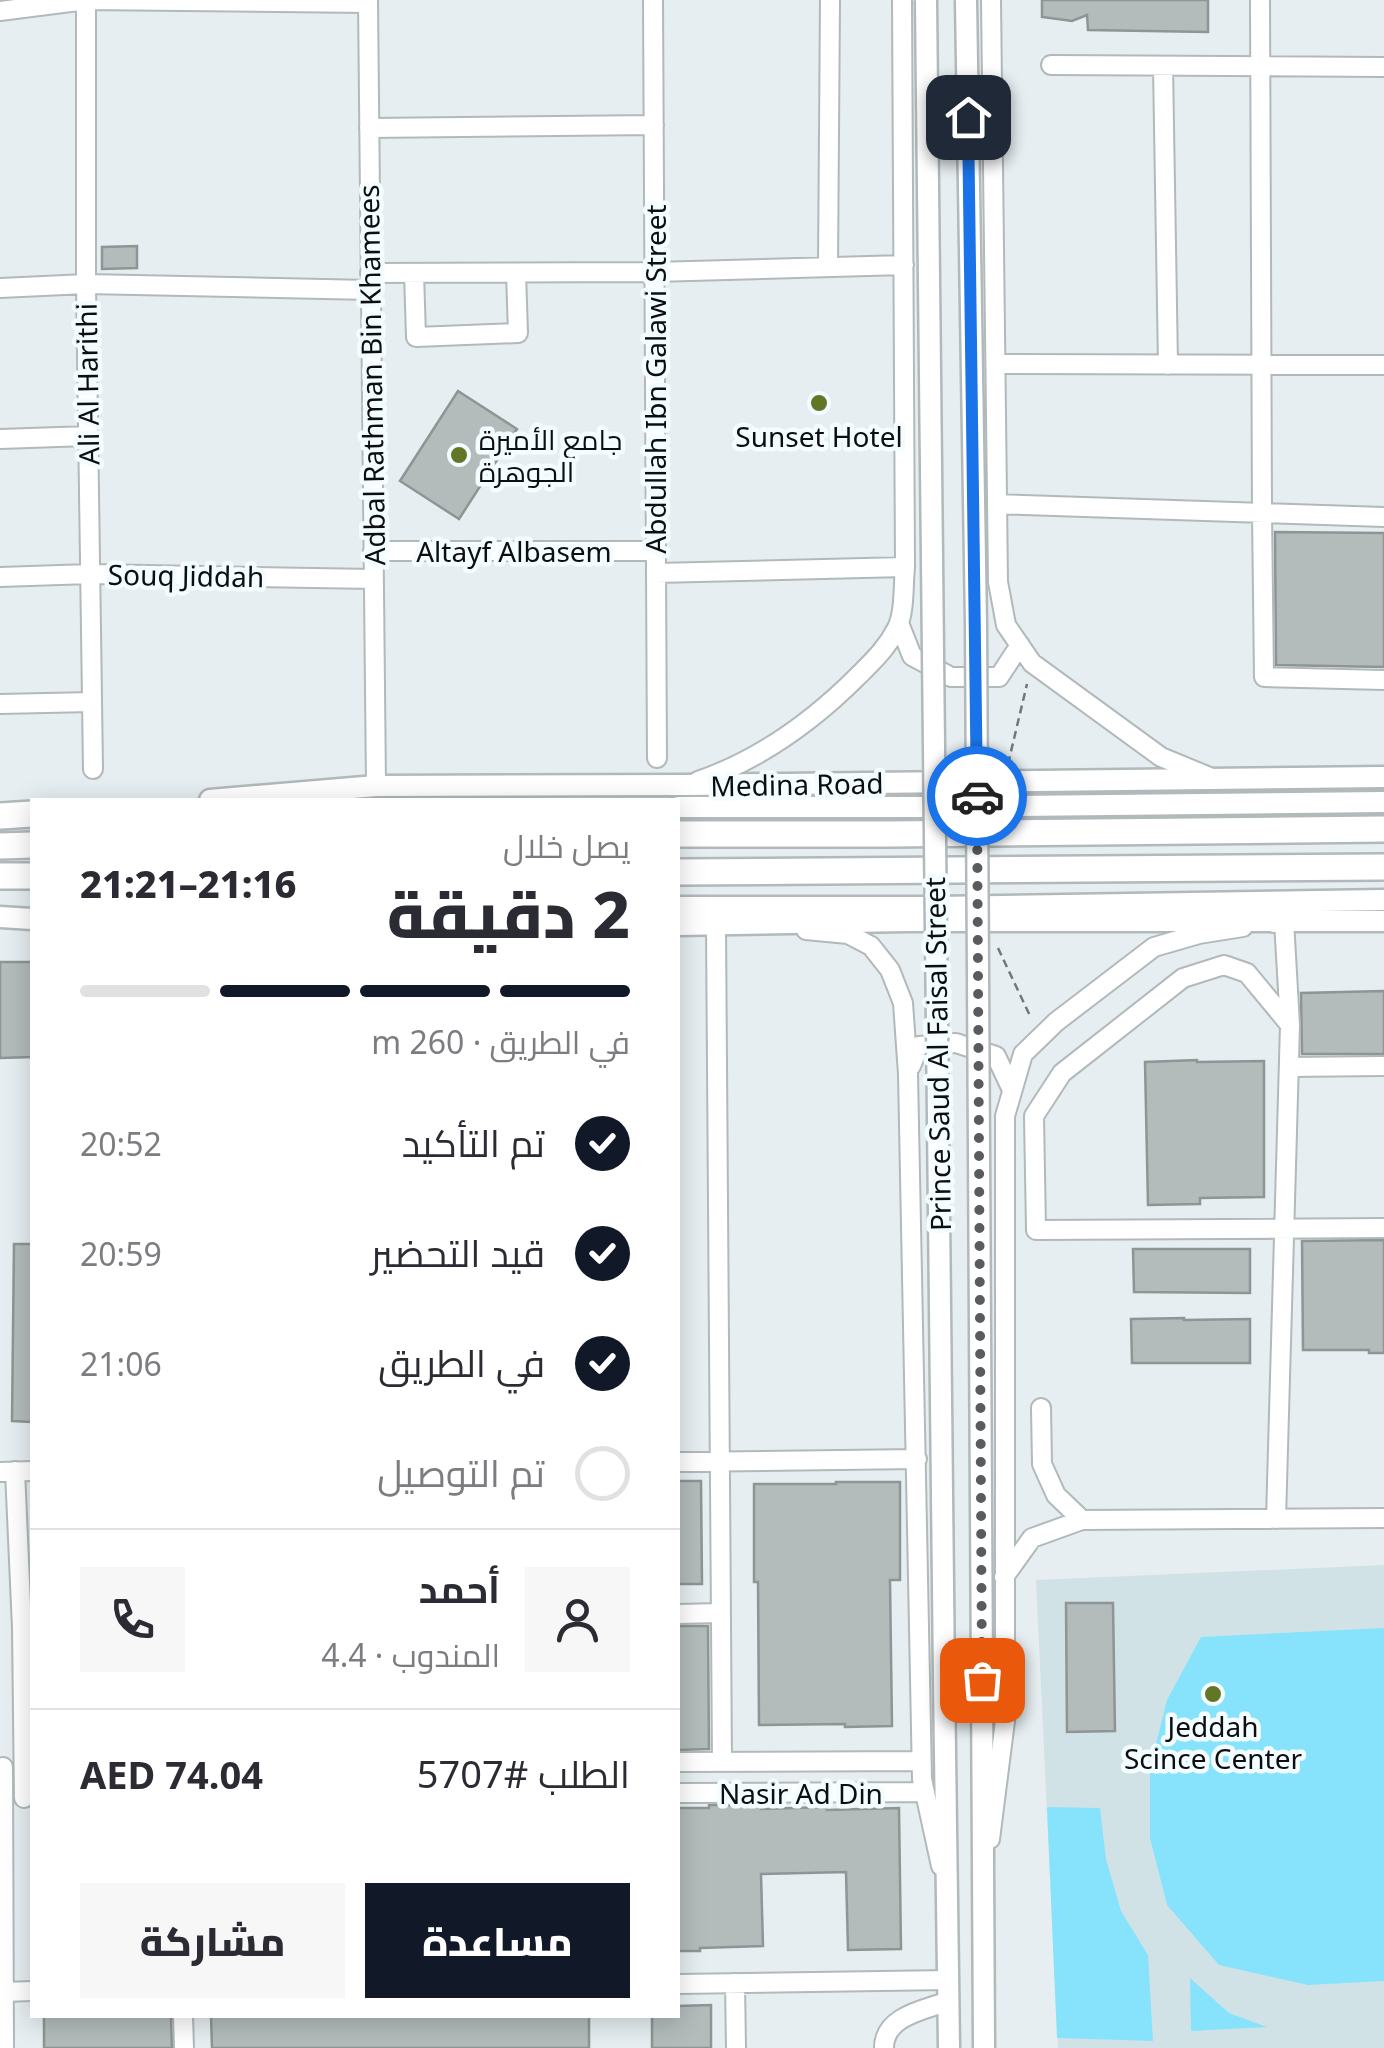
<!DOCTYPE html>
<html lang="ar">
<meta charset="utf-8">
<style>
:root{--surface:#fff;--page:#f7f7f7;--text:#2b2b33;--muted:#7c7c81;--line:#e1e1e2;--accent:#111827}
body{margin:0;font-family:"Noto Sans",Cairo,sans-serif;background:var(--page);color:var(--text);direction:rtl;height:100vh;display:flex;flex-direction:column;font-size:38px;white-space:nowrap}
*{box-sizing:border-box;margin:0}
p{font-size:32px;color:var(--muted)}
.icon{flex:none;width:55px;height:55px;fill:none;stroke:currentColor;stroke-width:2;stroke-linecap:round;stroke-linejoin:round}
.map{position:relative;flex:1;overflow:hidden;direction:ltr}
.sheet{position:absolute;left:30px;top:798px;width:650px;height:1220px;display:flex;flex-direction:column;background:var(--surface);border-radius:0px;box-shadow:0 5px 25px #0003;direction:rtl}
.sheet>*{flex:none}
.pin{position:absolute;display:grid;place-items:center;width:85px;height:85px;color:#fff;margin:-42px;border-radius:20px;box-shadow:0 5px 15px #0006}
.courier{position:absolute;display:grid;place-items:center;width:100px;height:100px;margin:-50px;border:8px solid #1a73e8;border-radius:50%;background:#fff;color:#222;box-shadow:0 2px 12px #0007}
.overview em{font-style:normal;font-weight:800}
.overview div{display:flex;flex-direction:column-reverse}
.overview{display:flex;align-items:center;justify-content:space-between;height:170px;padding:0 50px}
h1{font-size:65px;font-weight:800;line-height:75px}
.bar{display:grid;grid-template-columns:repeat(4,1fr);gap:15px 10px;align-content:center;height:120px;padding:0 50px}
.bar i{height:12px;border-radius:8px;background:var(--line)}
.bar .active{background:var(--accent)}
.bar p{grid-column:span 4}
.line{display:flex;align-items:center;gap:25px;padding:0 50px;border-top:2px solid var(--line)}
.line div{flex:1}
.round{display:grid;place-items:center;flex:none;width:105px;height:105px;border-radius:0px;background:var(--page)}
ol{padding:0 50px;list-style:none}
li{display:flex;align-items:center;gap:30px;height:110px}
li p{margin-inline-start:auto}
li .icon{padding:10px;border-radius:50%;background:var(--accent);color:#fff;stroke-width:4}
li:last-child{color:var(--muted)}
li i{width:55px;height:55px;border:5px solid var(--line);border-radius:50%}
.button{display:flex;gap:20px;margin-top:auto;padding:20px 50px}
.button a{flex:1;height:115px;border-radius:0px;background:var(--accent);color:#fff;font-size:40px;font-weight:800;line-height:115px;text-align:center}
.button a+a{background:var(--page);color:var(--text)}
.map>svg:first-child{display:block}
</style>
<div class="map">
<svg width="1384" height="2048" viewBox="0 0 1384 2048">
<rect width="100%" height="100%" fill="#e6eef1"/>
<!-- built -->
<path fill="#d1e2e7" d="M1384 1565V2048H1058L1036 1580Z"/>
<!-- green -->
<path fill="#87e3fb" d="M1384 1628V1981L1308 1985 1219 1965 1167 1905 1150 1838V1768L1167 1700 1201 1637Z
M1047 1807 1100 1808 1106 1859 1121 1911 1148 1955 1153 2041 1057 2038Z
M1190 1978 1229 2013 1267 2027 1191 2031Z"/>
<!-- building -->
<path fill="#b3bbbb" stroke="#8d9595" stroke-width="2.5" d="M1042 0H1208V32L1088 30 1087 15 1072 21 1042 17Z
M137 246V268L102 269V247Z
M458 391 517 429 459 519 400 481Z
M1275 532 1384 533V667L1276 665Z
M0 962H32V1057L0 1058Z
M1384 991V1054H1302L1301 993Z
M1197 1060V1062L1264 1061V1197L1200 1198V1204L1148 1205 1145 1062Z
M1384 1240V1353H1369V1350H1303L1302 1241Z
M14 1244H32V1422L12 1421Z
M1133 1249H1250V1293L1134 1292Z
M1184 1318V1320L1250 1319V1363H1132L1131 1319Z
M678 1481H701L702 1584H678Z
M836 1482H900V1580H890L892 1726 845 1727V1724L759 1725 758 1582H754V1484H836Z
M1066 1603H1113L1115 1731 1067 1732Z
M678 1626H708L709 1749 678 1750Z
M709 1805H761V1809L827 1807V1810L899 1808 901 1949 848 1950 846 1872 761 1874 763 1946 700 1948V1951H678V1808H709Z
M711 2005V2048H652V2015H678V2006Z
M44 2015H171L172 2048H44Z
M211 2015H589V2048H212Z"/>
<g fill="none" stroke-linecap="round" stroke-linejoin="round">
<defs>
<path id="minor" d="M86 0V284L93 769
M368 0 376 786
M653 0 657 758
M991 0 998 582 1006 625 1032 663 1161 757 1212 778
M1260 0 1262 513 1264 677 1384 680
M0 11 86 0 368 3
M1051 65 1384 67
M1163 66 1168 365
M369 128 654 125
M828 267 830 0
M370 273 654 272 904 265
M414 273 416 337 518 333 516 273
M0 288 86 284 370 290
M996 364 1384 365
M0 439 88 436
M997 504 1384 517
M373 551H656
M656 573 905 567
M0 577 90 574 373 579
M899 623 912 656 951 677H999L1020 645
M0 704 92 702
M698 781C759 760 813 721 858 676 873 661 887 648 897 628 905 611 903 586 905 567L902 0
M1274 923 1284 921 1290 1025 1276 1519
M806 930 848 934 871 946 890 970 903 1003 908 1074 922 1779 941 1866
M1290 1025 1247 973 1224 965 1183 978 1062 1073 1034 1116 1036 1230 1384 1228
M911 1066 919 1046 956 1043 996 1056 1012 1090
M1289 1067 1384 1066
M1041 1408 1042 1464 1056 1495 1082 1520
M678 1462 917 1459
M15 1471 22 1628 24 1798
M0 1472 32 1471
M1004 1577 1032 1538 1082 1520 1384 1518
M678 1614 720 1613
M678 1762 921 1761
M722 1762 716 925H726
M3 1767 4 2048
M678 1793 924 1792
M990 1839 1005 1721V1116L1023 1054 1056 1022 1154 947 1199 934 1243 927
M735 1983 736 2048
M678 1984 949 1980
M4 1992 32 1991
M183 2015 184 2048
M884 2048C884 2016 924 2010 949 2001"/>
<path id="major" d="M210 800 376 786 686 785 1384 777
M678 807H934L1384 802
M678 907H936L1384 900
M0 917 32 919
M678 925 907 921H1384
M944 1679 949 2048
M982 1680 984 2048"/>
<path id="highway" d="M0 816 32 814
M678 834H889L1384 829
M0 846 32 845
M678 872 1384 867
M0 876H32"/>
</defs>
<!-- minor casing -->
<use href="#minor" stroke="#b1b9bb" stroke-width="22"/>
<!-- major casing -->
<use href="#major" stroke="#b1b9bb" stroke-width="25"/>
<!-- highway casing -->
<use href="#highway" stroke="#b1b9bb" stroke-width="30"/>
<!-- path -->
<path stroke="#727779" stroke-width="2.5" stroke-dasharray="8 5" stroke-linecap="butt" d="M1008 764 1027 684
M998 948 1031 1018"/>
<!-- minor -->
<use href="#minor" stroke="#fff" stroke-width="18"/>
<!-- major -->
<use href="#major" stroke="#fff" stroke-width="20"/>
<!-- highway -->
<use href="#highway" stroke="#fff" stroke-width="25"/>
<defs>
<path id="major-bridge" d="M926 0 944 1679
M966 0 976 624 982 1680"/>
</defs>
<!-- major-bridge casing -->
<use href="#major-bridge" stroke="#b1b9bb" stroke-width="25" stroke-linecap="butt"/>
<!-- major-bridge -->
<use href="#major-bridge" stroke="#fff" stroke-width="20"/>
</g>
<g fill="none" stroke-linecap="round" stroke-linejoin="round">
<!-- done -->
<path stroke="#585c5e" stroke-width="10" stroke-dasharray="0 18" d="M977 796 982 1680"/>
<!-- route -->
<path stroke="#1a73e8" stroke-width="12" d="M968 117 977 796"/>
</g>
<!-- markers -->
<g fill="#627626" stroke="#f3fcfe" stroke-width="4">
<circle cx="819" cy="403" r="10"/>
<circle cx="459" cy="455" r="10"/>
<circle cx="1213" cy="1694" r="10"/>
</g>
<g text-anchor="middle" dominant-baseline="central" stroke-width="9" stroke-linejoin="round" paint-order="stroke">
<!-- street labels -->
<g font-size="28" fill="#0c0e0f" stroke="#f3fcfe">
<text transform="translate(371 375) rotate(-91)">Adbal Rathman Bin Khamees</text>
<text transform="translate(655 379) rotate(-90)">Abdullah Ibn Galawi Street</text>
<text transform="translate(87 384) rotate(-91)">Ali Al Harithi</text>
<text x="514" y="551">Altayf Albasem</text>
<text transform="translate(186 575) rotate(1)">Souq Jiddah</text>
<text transform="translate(797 784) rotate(-1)">Medina Road</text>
<text transform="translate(937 1054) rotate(-91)">Prince Saud Al Faisal Street</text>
<text x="801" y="1793">Nasir Ad Din</text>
</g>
<!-- poi labels -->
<g font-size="28" fill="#0c0e0f" stroke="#f3fcfe">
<text x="819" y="436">Sunset Hotel</text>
<text x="479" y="439" text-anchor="start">جامع الأميرة<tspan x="479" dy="32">الجوهرة</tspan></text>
<text x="1213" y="1726">Jeddah<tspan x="1213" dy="32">Scince Center</tspan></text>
</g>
</g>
</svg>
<div class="pin" style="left:982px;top:1680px;background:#ea580c"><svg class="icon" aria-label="bag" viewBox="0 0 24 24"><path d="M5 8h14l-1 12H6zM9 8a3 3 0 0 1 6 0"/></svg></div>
<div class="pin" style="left:968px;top:117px;background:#1f2937"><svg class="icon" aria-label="home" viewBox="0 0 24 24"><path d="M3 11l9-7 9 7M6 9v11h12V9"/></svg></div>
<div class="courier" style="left:977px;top:796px"><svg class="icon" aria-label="car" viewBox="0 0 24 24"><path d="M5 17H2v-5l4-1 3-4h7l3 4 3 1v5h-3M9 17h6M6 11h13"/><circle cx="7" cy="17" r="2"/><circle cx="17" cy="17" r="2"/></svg></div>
<section class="sheet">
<div class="overview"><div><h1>2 دقيقة</h1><p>يصل خلال</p></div><em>21:16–21:21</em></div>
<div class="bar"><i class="active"></i><i class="active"></i><i class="active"></i><i></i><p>في الطريق · 260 m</p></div>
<ol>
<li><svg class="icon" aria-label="check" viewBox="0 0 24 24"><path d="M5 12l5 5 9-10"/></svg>تم التأكيد<p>20:52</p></li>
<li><svg class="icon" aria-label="check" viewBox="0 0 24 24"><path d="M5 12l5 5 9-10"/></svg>قيد التحضير<p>20:59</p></li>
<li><svg class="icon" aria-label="check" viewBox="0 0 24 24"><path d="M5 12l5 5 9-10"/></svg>في الطريق<p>21:06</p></li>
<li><i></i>تم التوصيل</li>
</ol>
<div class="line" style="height:180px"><a class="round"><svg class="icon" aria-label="person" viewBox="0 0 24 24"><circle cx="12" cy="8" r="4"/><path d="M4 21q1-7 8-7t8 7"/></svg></a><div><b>أحمد</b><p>المندوب · 4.4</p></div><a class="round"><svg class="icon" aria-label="phone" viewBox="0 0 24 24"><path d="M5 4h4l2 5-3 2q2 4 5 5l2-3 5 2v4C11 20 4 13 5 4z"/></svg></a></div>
<div class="line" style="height:130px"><div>الطلب #5707</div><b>AED 74.04</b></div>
<div class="button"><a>مساعدة</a><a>مشاركة</a></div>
</section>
</div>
